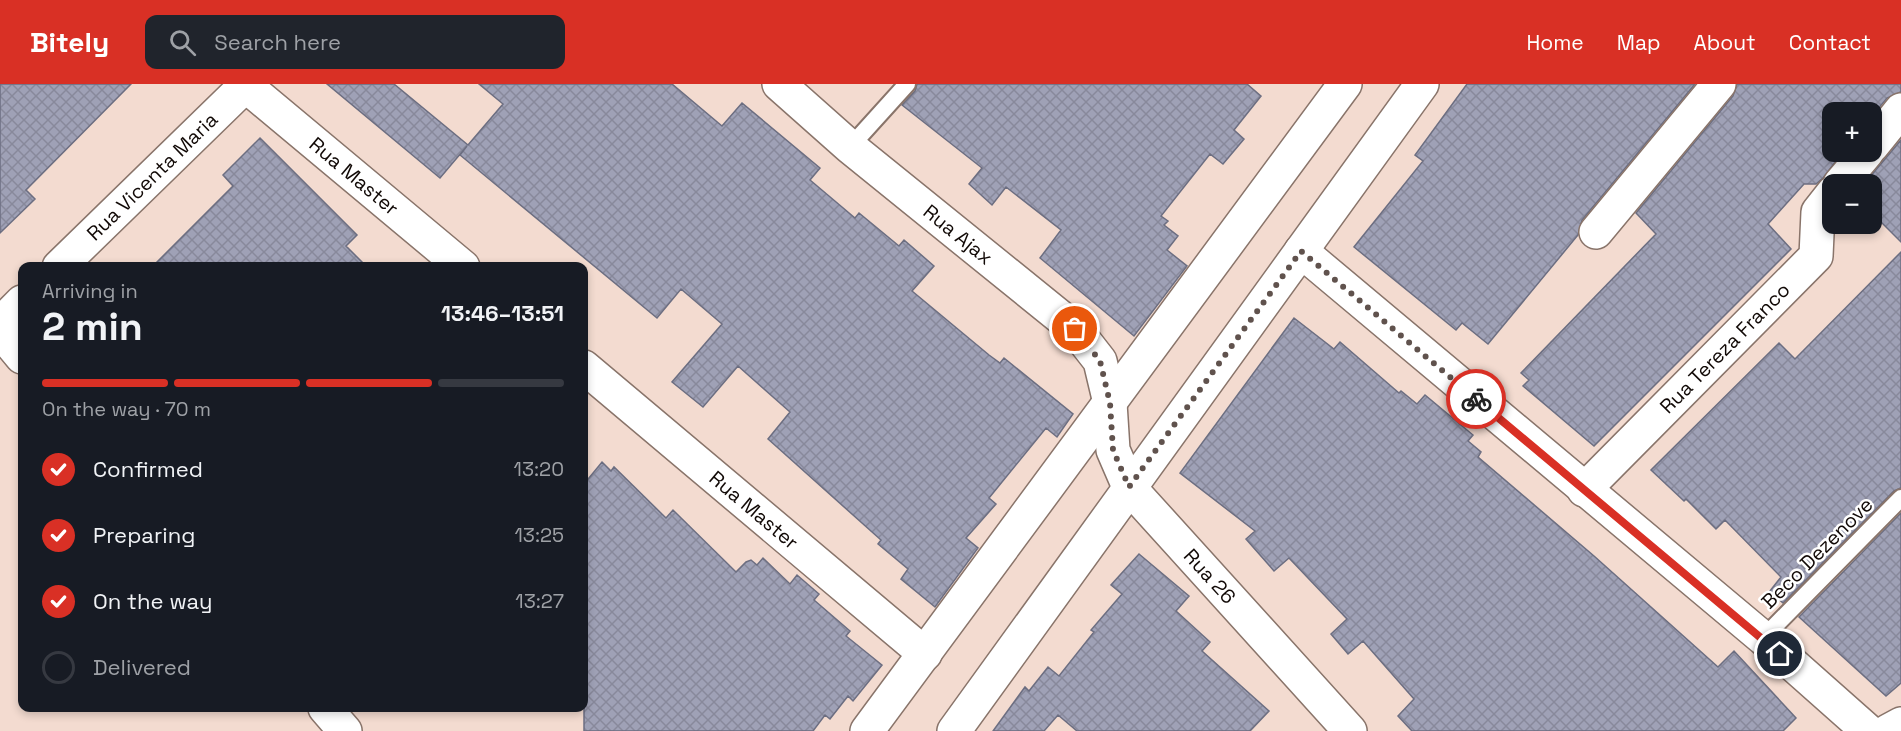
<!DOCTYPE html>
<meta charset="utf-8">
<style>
:root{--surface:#171b24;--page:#20242c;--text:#f1f3f6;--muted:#9ea1a6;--line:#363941;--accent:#d93025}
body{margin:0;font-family:"Space Grotesk",sans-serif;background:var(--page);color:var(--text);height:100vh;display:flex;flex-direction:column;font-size:22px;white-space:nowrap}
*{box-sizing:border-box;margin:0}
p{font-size:20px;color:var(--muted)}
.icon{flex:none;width:33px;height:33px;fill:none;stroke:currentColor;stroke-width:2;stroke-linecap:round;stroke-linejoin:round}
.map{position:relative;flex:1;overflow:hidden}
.drawer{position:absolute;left:18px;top:178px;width:570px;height:450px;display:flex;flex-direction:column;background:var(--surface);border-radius:12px;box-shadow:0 3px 9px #0003}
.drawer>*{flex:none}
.fabs{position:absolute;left:1822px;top:18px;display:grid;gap:12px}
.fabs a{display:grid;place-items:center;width:60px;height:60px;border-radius:12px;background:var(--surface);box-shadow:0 3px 9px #0003;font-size:30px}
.pin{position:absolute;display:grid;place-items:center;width:51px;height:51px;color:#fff;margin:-26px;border:3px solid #fff;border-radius:50%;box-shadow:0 2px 6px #0007}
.courier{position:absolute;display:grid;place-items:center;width:60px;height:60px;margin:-30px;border:4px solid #d93025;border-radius:50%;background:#fff;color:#222;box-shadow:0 2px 8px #0007}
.head em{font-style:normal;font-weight:700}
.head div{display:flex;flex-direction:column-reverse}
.head{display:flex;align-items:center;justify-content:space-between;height:102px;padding:0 24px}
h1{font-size:39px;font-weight:700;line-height:45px}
.bar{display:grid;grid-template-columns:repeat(4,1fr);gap:9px 6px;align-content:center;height:72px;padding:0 24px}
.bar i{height:8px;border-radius:4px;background:var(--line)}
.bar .on{background:var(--accent)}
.bar p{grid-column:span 4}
ol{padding:0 24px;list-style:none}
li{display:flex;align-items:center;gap:18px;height:66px}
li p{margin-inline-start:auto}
li .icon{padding:6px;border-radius:50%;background:var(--accent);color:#fff;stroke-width:4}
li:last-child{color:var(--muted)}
li i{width:33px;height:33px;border:3px solid var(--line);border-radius:50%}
header{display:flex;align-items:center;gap:36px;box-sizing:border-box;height:84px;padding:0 30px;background:var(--accent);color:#fff}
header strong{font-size:28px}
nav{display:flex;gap:33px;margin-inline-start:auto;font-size:21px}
.search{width:420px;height:54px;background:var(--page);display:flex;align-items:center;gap:15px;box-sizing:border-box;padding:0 21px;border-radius:12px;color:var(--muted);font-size:22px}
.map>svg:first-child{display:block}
</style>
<header>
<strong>Bitely</strong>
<div class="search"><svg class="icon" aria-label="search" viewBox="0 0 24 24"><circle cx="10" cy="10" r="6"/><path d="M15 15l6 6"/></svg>Search here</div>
<nav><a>Home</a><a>Map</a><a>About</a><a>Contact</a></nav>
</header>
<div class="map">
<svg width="1901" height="647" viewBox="0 0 1901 647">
<defs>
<pattern id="building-cross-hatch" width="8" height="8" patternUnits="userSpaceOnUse" patternTransform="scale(1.5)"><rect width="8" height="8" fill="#9fa1b6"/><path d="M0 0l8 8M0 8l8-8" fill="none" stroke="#88899b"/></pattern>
</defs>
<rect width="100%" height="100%" fill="#f3dbd0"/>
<!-- building -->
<path fill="url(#building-cross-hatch)" stroke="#6c6e81" stroke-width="1.5" d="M0 0H131L26 106 35 115 0 149Z
M327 0H394L468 61 503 20 479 0H672L722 42 742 19 820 84 810 96 855 134 859 129 899 162 904 156 934 182 912 207 989 271 1000 279 1004 274 1073 330 1057 353 1046 344 989 414 996 420 966 454 978 464 935 523 901 495 908 485 878 460 881 456 768 355 790 328 738 282 703 323 672 298 722 240 681 205 657 234 460 71 467 62 440 94Z
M917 0H1247L1261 12 1234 46 1244 55 1223 80 1210 70 1161 132 1168 137 1164 141 1178 152 1167 166 1187 182 1134 252 1040 174 1061 146 1006 103 992 121 969 100 982 84 902 21 915 7Z
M1467 0H1695L1582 136 1578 151 1488 260 1462 239 1456 246 1354 163 1423 77 1415 71Z
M1737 0H1901V8L1887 14 1872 32V28H1833V68H1843L1823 94 1816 100H1804L1768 140 1791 165 1594 362 1523 302 1529 296 1521 289 1656 150 1636 129 1733 12Z
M260 54 357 151 346 162 367 183H152L233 102 223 91Z
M1901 56V158L1872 129V100H1864Z
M1901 168V404L1894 407 1783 519 1770 507 1781 493 1725 436 1716 445 1686 415 1684 417 1651 386 1779 259 1795 275Z
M1294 234 1334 265 1340 258 1399 309 1401 307 1417 320 1425 311 1473 351 1468 357 1481 368 1478 373 1594 472 1718 583 1734 567 1796 634 1783 647H1412L1398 632 1414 615 1363 557 1348 570 1331 550 1347 535 1289 474 1274 487 1246 455 1255 447 1180 389Z
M602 378 611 387 614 383 666 434 673 426 736 488 746 478 751 476 757 481 763 474 790 500 797 491 819 510 814 516 850 547 846 552 882 581 853 617 848 612 830 635 825 631 813 647H584V400Z
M1901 429V599L1886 612 1799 533Z
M1139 470 1189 512 1176 527 1210 558 1202 567 1269 627 1250 647H1077L1058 631 1044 647H993L1025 603 1029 607 1048 583 1059 592 1094 548 1091 546 1122 510 1111 501Z"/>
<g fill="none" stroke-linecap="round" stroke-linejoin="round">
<defs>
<path id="lane" d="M850 63 907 0
M1763 554 1901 414"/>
<g id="street">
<path id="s1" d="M779 0 850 63 1075 245 1100 277 1110 319 1113 366 1129 403 1350 647"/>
<path id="s2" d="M245 1 463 183"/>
<path d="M1872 62 1901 26"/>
<path d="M1840 100 1867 68"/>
<path d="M1596 148 1719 0"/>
<path d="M1301 167 1763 554 1868 647"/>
<path id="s3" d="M59 183 247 0"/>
<path d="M0 240 22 218"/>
<path d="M0 247 22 273"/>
<path id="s4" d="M584 283 925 570"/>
<path id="s5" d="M1584 406 1816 172 1818 128 1833 109"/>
<path d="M325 624 345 647"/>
</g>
<path id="secondary" d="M867 647 1345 0
M954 647 1422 0
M1888 647 1901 640"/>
</defs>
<!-- lane casing -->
<use href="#lane" stroke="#89746a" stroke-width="20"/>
<!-- street casing -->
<use href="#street" stroke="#89746a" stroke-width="36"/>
<!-- secondary casing -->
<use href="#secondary" stroke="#89746a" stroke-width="36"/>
<!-- lane -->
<use href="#lane" stroke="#fff" stroke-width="16"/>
<!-- street -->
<use href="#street" stroke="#fff" stroke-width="33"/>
<!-- secondary -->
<use href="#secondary" stroke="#fff" stroke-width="33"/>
</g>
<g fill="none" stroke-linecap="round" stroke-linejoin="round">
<!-- done -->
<path stroke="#60524d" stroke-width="6" stroke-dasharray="0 10.8" d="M1075 245 1100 277 1110 319 1113 366 1129 403 1301 167 1476 315"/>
<!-- route -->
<path stroke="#d93025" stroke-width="8" d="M1476 315 1780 570"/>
</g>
<g text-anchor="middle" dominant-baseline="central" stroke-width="5" stroke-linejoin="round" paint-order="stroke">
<!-- street labels -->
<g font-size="20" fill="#110906" stroke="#fff">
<text stroke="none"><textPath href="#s3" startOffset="130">Rua Vicenta Maria</textPath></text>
<text stroke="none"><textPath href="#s2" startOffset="142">Rua Master</textPath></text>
<text stroke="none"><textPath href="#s1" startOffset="234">Rua Ajax</textPath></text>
<text stroke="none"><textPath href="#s5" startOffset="200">Rua Tereza Franco</textPath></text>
<text stroke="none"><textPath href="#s4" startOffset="222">Rua Master</textPath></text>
<text transform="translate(1817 469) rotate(-45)">Beco Dezenove</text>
<text stroke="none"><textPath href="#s1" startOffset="676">Rua 26</textPath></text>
</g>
</g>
</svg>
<div class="fabs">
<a>+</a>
<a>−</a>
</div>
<div class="pin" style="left:1075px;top:245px;background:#ea580c"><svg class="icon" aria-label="bag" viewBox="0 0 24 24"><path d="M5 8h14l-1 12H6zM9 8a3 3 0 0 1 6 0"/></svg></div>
<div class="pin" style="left:1780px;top:570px;background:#1f2937"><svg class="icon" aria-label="home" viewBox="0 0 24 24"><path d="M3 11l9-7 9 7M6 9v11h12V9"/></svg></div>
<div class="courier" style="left:1476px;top:315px"><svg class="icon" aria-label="bike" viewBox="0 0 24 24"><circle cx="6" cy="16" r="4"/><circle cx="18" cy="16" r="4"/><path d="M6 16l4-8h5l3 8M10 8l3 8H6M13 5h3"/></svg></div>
<section class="drawer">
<div class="head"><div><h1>2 min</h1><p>Arriving in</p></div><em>13:46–13:51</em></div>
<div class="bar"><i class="on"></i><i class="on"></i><i class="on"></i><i></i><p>On the way · 70 m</p></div>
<ol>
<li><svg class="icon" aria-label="check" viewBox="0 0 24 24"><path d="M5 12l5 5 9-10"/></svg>Confirmed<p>13:20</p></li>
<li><svg class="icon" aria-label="check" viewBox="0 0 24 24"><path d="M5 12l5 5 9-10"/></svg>Preparing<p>13:25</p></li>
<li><svg class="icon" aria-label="check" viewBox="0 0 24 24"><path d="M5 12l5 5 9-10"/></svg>On the way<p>13:27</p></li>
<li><i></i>Delivered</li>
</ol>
</section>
</div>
